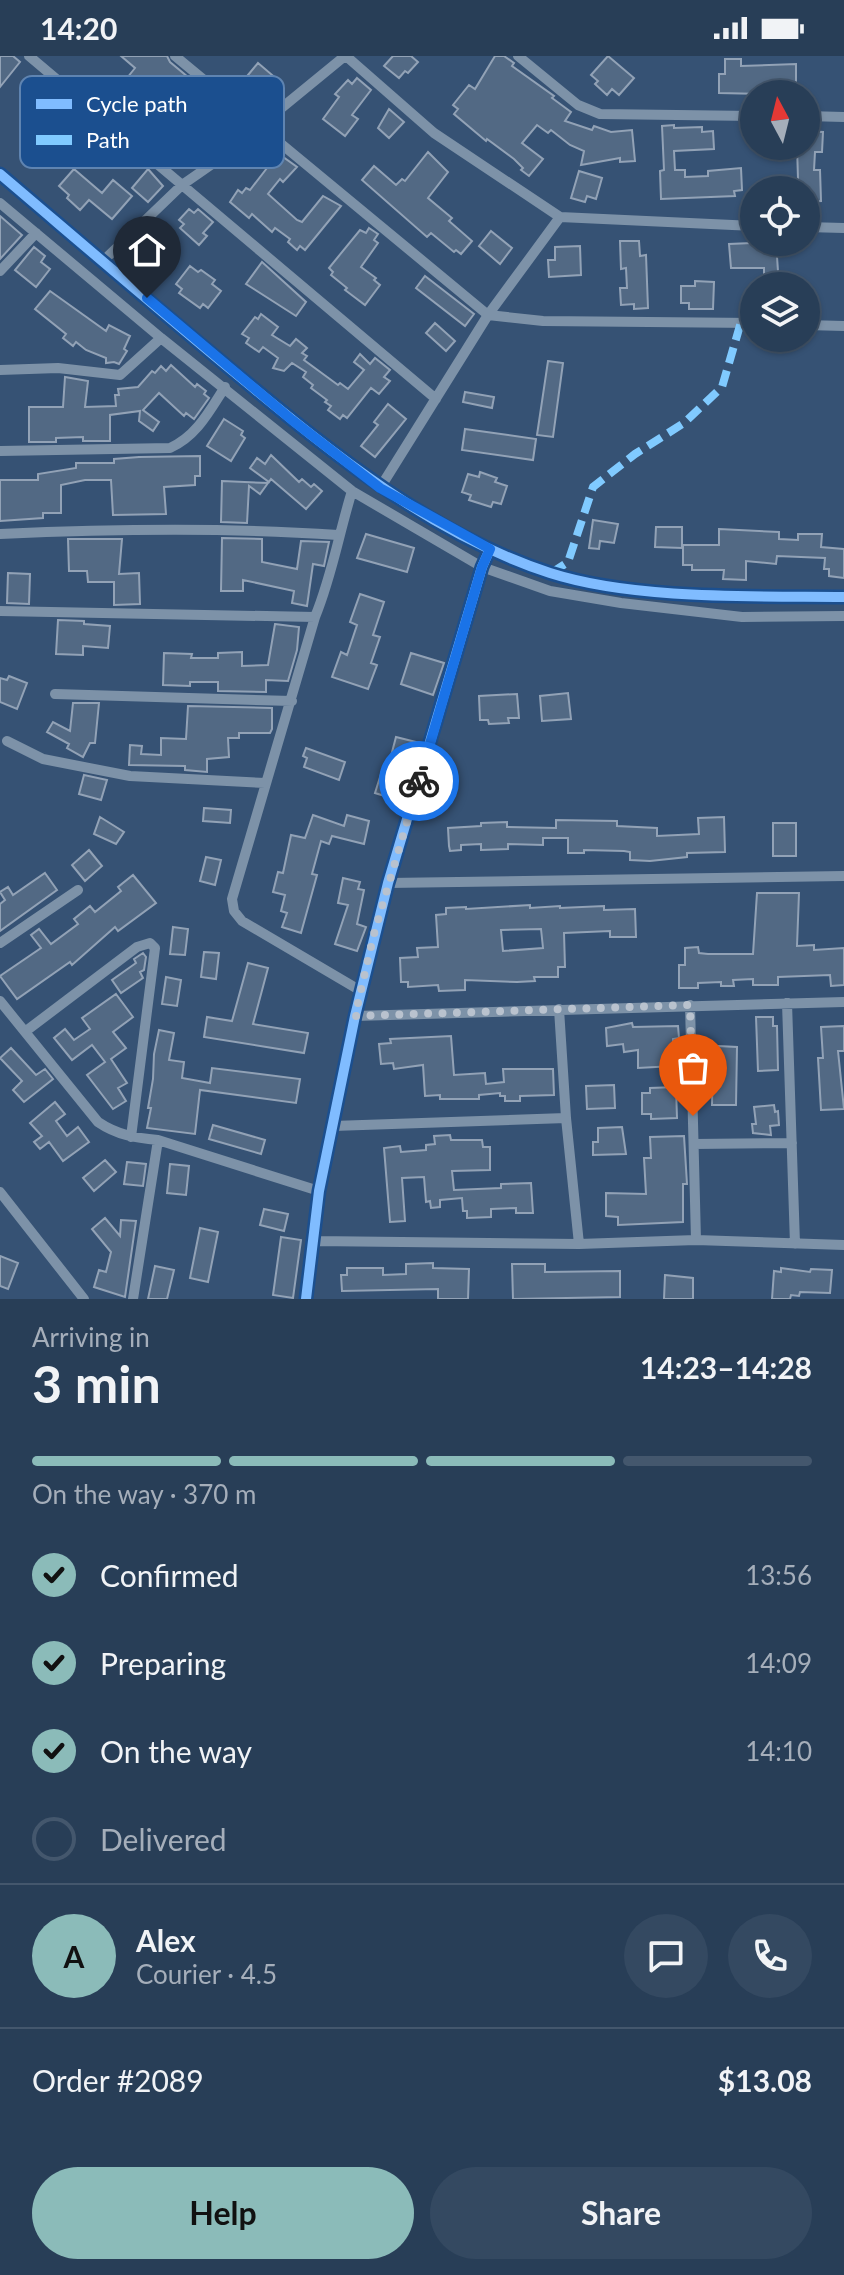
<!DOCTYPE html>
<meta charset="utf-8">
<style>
:root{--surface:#283e57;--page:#344961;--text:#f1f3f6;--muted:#a5aeba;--line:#44576d;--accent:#8bbbb9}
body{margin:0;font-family:Lato,sans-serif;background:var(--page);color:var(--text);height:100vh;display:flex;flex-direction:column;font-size:30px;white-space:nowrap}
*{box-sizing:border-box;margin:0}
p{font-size:26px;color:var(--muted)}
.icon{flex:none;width:44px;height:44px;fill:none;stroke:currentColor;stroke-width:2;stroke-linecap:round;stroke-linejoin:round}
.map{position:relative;height:1243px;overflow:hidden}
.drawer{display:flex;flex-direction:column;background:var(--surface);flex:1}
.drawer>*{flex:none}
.needle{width:52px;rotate:353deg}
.controls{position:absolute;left:740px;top:24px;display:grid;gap:16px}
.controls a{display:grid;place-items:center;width:80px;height:80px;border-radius:50%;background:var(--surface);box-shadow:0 2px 6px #0004,0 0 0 2px var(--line);font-size:40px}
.pin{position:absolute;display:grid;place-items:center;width:68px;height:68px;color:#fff;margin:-82px -34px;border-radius:50% 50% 50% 0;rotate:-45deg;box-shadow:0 0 8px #0007}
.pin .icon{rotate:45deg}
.courier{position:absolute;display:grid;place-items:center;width:80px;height:80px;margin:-40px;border:6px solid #1a73e8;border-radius:50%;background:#fff;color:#222;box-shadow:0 2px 10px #0007}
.headline em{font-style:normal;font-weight:700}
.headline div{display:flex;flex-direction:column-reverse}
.headline{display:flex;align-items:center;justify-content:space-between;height:136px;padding:0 32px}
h1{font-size:52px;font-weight:700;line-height:60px}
.bar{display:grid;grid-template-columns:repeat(4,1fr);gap:12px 8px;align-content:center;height:96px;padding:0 32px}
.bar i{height:10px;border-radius:6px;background:var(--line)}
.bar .active{background:var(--accent)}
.bar p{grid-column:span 4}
.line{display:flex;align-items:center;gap:20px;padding:0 32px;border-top:2px solid var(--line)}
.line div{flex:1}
.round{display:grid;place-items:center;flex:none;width:84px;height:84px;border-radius:42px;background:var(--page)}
ol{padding:0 32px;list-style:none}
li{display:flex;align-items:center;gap:24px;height:88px}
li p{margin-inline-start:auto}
li .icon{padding:8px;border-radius:50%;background:var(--accent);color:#111;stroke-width:4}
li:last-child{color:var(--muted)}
li i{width:44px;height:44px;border:4px solid var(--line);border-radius:50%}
.button{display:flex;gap:16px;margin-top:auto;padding:16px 32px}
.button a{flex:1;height:92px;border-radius:48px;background:var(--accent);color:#111;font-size:32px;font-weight:700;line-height:92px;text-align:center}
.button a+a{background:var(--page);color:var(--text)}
.status{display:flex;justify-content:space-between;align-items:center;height:56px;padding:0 40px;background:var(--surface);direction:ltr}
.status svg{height:22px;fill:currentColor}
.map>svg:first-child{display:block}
</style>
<div class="status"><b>14:20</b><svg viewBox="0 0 49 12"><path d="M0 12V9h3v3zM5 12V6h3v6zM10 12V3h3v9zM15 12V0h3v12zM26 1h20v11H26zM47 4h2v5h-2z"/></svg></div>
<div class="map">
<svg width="844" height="1243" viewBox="0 0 844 1243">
<rect width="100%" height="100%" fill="#365274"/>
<!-- building -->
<path fill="#526984" stroke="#92a2b6" stroke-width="2" fill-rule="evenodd" d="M0 0H13L20 6 0 31Z
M121 0H167L170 6 235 60 228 68 224 65 221 69 217 66 215 68 201 57 171 90 153 74 156 71 123 43 119 48 111 42 135 12Z
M393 0H411L418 6 408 17 405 15 399 22 384 10Z
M495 0H504L514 7 512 10 554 40 552 42 571 56 565 65 592 74 594 70 611 76 632 74 635 105 620 106V102L581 109 584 95 570 89 551 74 548 77 537 69 522 87 543 103 529 120 521 114 523 112 514 103 487 83 486 85 454 58 458 53 453 49 469 29 475 33Z
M608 0 634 22 619 39 612 33 607 39 595 28 598 25 591 19Z
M725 3H741V10L796 8V34H764V38L719 37V18H725Z
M258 7 278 24 263 42 258 39 255 42 245 34 248 30 243 25Z
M357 22 371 34 352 59 358 63 345 80 323 63 339 41 335 38 348 24 352 28Z
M389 53 404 66 389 82 378 72Z
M674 69V72L702 71V76L713 75 714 93 674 95 675 114H685V121L708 120V115L741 112 742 134 734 135 735 140 661 143 660 115 664 114 662 70Z
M806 75 823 76 822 96H815L814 114H820L821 145 806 146V134H775V124L798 123 797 90H806Z
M272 93 297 111 283 126 280 123 268 138 297 164 302 166 323 140 341 150 305 194 300 190 297 194 288 186 290 183 275 172 272 176 252 158 249 162 230 146 238 134 242 137 246 132 250 134 267 112 260 106Z
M428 96 448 116 428 142 452 162 449 165 472 185 461 198 456 194 454 196 431 177 427 181 362 124 374 110 396 129 402 123 405 125Z
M74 113 102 137 113 124 132 140 112 163 89 144 80 154 67 142 69 139 59 130Z
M148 113 163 130 148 146 132 132Z
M579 115 602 122 596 143 587 140 585 146 571 142Z
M189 153 194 157 198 153 213 166 203 177 207 180 199 189 180 172 184 168 179 164Z
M0 160 22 179 0 203Z
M369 172 378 178 374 184 378 187 361 211 376 222 374 224 380 229 365 249 345 234 347 232 331 219 333 216 329 212 360 174 366 177Z
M491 175 512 192 500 208 479 190Z
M620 185H639L640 200 646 199 648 252 634 253V248L621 249 620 232H627L626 212 621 213Z
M776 186 779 230H764V212H731L729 188Z
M580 190 581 219 549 221 548 204H555V191Z
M34 191 45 200 41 206 50 213 36 231 15 214Z
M262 206 306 246 296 260 246 228Z
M190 210 198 216 201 214 215 224 212 228 221 235 208 252 203 248 200 252 179 237 182 233 176 228Z
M425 220 474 258 465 270 416 232Z
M695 225 714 226 713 253H689V247H681V230H695Z
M50 235 106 275 109 269 130 280 124 293 127 295 119 308 114 306 106 307V302L86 294 76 286 73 290 63 282 66 278 35 253Z
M261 258 278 271 272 279 290 290 296 283 307 292 302 297 307 300 304 304 338 329 340 327 348 333 364 314 354 306 360 298 370 308 375 302 390 314 384 321 390 325 379 338 371 332 347 362 343 359 340 363 328 354 331 350 325 346 327 344 311 332 313 329 303 321 306 316 292 307 284 315 273 312 278 302 263 291 259 296 246 287 249 282 242 278 255 261 258 263Z
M435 267 455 285 446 295 426 277Z
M548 305 563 307 553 381 537 379Z
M171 309 195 331 197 328 206 335 204 338 209 342 194 363 186 357 184 360 159 337 143 354 159 366 153 375 139 365 140 355 110 359V385H83V381L56 382V386H29V351H63L65 321 88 325 85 351 116 350 115 339H119L118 333 138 331 152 315 155 317 161 310 166 315Z
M465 336 494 341 492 352 463 346Z
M388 348 406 363 375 401 361 390 378 369 374 366Z
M224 363 243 375 241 379 245 382 231 405 207 390Z
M465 373 536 383 533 404 462 394Z
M271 399 299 426 302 423 311 431 314 428 322 435 306 453 271 423 269 426 250 412 257 402 265 408Z
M200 400V420H195V429L164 431 166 458 113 459 111 424H85L61 429V457H43V462L0 465V424H38V418L76 412V407H114V403L139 401Z
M480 416 497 422 495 426 507 430 501 448 493 446 491 451 469 444 471 439 462 436 468 418 479 421Z
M222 425 268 427 260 438 249 430 247 467 221 466Z
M593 464 618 468 614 487 600 485 599 493 589 492Z
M656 471H682V492L655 491Z
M719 473 779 476V483L798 484V478H822L821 491 844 493V522L829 520V513H824L825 502 777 500 776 508 746 505V524L723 523 724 514H692V509H683V489H719Z
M366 478 414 492 407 516 357 502Z
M222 482 262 483V506L297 513 301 485 329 486 324 510 313 508 307 550 292 547 294 535 243 524V535H221Z
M68 483H122L119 518 139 517 140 548 114 549V526H88L87 515H69Z
M8 517 30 518 29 548 7 547Z
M360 538 384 546 373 579 380 581 371 607 377 609 368 633 332 621 341 596 347 599 357 569 350 566Z
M58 564 84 565V568L110 570 108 592 83 590V599L56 598Z
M275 568 299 571 297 594 288 625 266 624V636L218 635V626H190V630L163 629 164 597 192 598 191 602H218V597L242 596V610L268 609Z
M411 597 444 607 433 639 401 628Z
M9 620 27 627 17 653 0 646V622L7 624Z
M568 637 571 663 542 665 540 640Z
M517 638 519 662H508L509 667 489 668 488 664H480L479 640Z
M73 647H99L95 687H90L83 701 67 692 69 688 47 676 53 666 70 675Z
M188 650 272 652V673L270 677H239V682H228L229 701 207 703V716L185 714V710L129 709 130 689 142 690 141 698 161 699V682L186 683Z
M396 681 420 687 404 746 375 737 381 718 386 719Z
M306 692 345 706 339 724 304 711 307 702 303 700Z
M84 719 107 724 101 744 79 738Z
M204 752 231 754 230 767 203 765Z
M313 759 344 770 347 759 369 765 364 788 332 780 329 788 321 785 312 818 317 819 301 877 282 871 287 857 281 855 285 839 273 836 278 816 283 817 291 779 305 782Z
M100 761 124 776 116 788 94 778Z
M724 761 725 796 687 797V801L650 805 630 804V796L624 795 584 794V797H568V782H543V789L508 788V793L481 794V788L461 789V794L450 795 449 790 448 772 481 770V767L507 766V771L556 772V764L617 765V770L657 772V780L699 778 698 762Z
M773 767H796V800H773Z
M89 794 102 810 85 825 72 809Z
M206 801 221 804 215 829 200 825Z
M45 817 57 834 0 875V848L5 844 0 836 8 831 13 839Z
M133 819 156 847 118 875 115 871 72 909 70 906 17 943 0 920 41 892 31 879 39 873 51 888 78 868 74 863 90 850 95 856 121 835 118 831Z
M343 822 360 826 358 833 364 834 357 868 366 871 357 895 335 888 348 849 338 847Z
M757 837H799L797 890 814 889V894L844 892V929L831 930 830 919 778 921V929H753V923L733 924 734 930H721V926L698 927V932H679V909H685V892L698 891 699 897 708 898H753Z
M530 849V852L560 850V852L604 850V854L635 853 636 881H610V875L564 877 565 911H558V921H534L535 925 517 926 465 924V934L439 935 438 929 408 931V926H401L400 902 418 901 417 892 438 891 436 859 446 858V852L466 851V853ZM541 873 543 892 503 895 501 874Z
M173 871 188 873 185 899 170 898Z
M204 896 219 897 216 923 201 921Z
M143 897 146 901 144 914 140 916 143 922 121 937 112 924 136 907 134 903Z
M248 907 268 912 253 968 308 977 304 997 204 981 207 961 232 965Z
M166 921 181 924 177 950 162 948Z
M116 938 133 961 113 976 126 992 111 1003 127 1027 118 1032 126 1045 113 1053 87 1019 105 1006 92 989 72 1004 54 982 65 973 74 984 90 973 82 962Z
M756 961H773V970H777L778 1014 758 1015Z
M632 967 633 971 678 970 679 982 673 983 674 1010 638 1012V994L624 996 623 988 607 990 606 972Z
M844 970V995H838L844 1053 821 1054 818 1002H823L821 971Z
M159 974 174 977 169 1004 184 1006 182 1022 210 1027 212 1012 300 1023 296 1047 200 1034 195 1078 147 1072 151 1052H148L153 1023 154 998Z
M451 980 454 1019 485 1017 486 1028 504 1026 503 1013H553L554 1039 520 1040V1045H505V1040H500V1037L479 1039V1043H440V1039L425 1040 423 1009 394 1013 393 1007 381 1008 379 988 391 987 390 983Z
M718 990 737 991 736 1049H712L713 1000H718Z
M11 992 36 1019 45 1013 53 1023 24 1046 13 1034 22 1025 0 1002Z
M614 1029 615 1052 587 1053 586 1030Z
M676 1031 677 1062 651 1063V1058H642V1037H650V1032Z
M55 1046 65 1058 56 1065 67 1080 78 1071 89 1086 63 1105 49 1086 40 1093 34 1086 42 1080 30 1067Z
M774 1049 775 1056 778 1055 779 1069 770 1070 771 1079 753 1077 752 1068H756L754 1051Z
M213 1069 265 1084 261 1098 209 1083Z
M622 1071 626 1098 593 1099V1086H598V1072Z
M450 1079 451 1084H482L483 1091H490V1114L452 1115 454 1134 501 1132V1128L531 1127 533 1157H516V1152L491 1153V1161L467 1162V1155H463L462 1142 440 1144V1151L431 1152 430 1145 426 1146 424 1121 402 1122 405 1165 390 1166 384 1092 400 1090 401 1096 426 1094V1089L435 1088 434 1080Z
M684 1080 687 1128H683V1166L618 1169V1161L606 1160V1137L646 1138 644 1102H651L650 1081Z
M105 1104 116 1116 94 1135 83 1122Z
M127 1106 146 1108 143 1130 124 1128Z
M170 1108 189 1110 186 1139 167 1137Z
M264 1153 288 1158 284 1175 260 1169Z
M105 1162 120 1180 121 1164 136 1165 125 1241 94 1231 99 1214 106 1216 111 1196 92 1173Z
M200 1172 218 1176 208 1226 190 1222Z
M281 1181 301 1184 293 1242 273 1239Z
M0 1200 18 1207 8 1233 0 1230Z
M433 1207V1212L469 1213 468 1243H438V1233L342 1235 341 1219H347V1212H383V1219L406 1218V1208Z
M512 1208H545V1216L620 1215V1241L513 1243Z
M155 1210 174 1214 167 1243H148Z
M781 1212 810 1216 811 1213 832 1214 830 1237 800 1236 799 1240 791 1239 790 1243H772L774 1215 781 1216Z
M665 1219 693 1222V1243H664Z"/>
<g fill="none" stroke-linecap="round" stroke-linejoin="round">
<!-- street -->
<path stroke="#7d92a8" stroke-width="10" d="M29 0 436 343
M175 0 488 259 543 265 754 267
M346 0 434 77 560 161 754 170
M518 0 578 49 600 58 754 60
M806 60 844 61
M0 118C80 186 159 254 240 321 333 398 433 479 550 517 634 544 755 540 844 541
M0 147 161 282 352 435 482 511 550 535 621 547 742 561 844 560
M806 171 844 172
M103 205 182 129 218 104 345 0
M0 215 36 177
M806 269 844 270
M0 314 58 312 120 319 161 282
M0 395 170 392C197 380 210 354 225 331
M380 432 488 259 560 161
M352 435C339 477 332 520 315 561L232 843 234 855 242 865 361 935
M0 478C113 473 225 471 338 479
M0 555 315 561
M55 638 292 645
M7 685 43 703 130 720 265 727
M388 827 844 820
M0 887 78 834
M0 945 98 1066C117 1079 136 1082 158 1084L319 1135
M787 947 795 1188
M690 949 696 1184
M559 953 566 1062 579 1188
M355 960 844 946
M26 975 137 891 150 887 155 892 131 1081
M333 1070 566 1062
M694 1088 792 1087
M0 1136 84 1243
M315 1185 579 1188 696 1184 844 1189
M133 1243 158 1084
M306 1243 319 1135 355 960 388 827 482 511 490 493"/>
<!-- quiet -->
<path stroke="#80caff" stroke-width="8" stroke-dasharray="16 8" stroke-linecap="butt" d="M551 517 568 506 593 431 635 398 684 367 722 331 741 266"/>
<defs>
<path id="cycleway" d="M0 118C80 186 159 254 240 321 333 398 433 479 550 517 634 544 755 540 844 541
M306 1243 319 1135 355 960 388 827 482 511 490 493"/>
</defs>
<!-- cycleway casing -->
<use href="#cycleway" stroke="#1b4f8f" stroke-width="15"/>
<!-- cycleway -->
<use href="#cycleway" stroke="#80bcff" stroke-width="10"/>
</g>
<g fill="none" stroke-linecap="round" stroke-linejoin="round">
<!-- done -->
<path stroke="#b9c2ce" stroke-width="8" stroke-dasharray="0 14.4" d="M419 725 374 878 355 960 690 949 693 1060"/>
<!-- route -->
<path stroke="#1a73e8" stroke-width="10" d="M147 242 292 364 380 432 490 493 482 511 419 725"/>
</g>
<!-- legend -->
<rect x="20" y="20" width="264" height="92" rx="12" fill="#1b4f8f" stroke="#5f84b1" stroke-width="2"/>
<rect x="36" y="43" width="36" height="10" fill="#80bcff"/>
<rect x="36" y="79" width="36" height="10" fill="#80caff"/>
<g font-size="22" fill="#fff">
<text x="86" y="56">Cycle path</text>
<text x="86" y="92">Path</text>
</g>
</svg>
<div class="controls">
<a><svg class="needle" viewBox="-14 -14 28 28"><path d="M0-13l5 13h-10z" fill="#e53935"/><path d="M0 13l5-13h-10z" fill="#a5aeba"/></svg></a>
<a><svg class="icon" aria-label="locate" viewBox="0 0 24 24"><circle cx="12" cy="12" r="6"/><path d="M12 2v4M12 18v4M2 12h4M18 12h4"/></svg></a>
<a><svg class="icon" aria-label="layers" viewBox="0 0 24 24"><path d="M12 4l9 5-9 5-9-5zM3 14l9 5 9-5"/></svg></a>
</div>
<div class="pin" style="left:693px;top:1060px;background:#ea580c"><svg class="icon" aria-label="bag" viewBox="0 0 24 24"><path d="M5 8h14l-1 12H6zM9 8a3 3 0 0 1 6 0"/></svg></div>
<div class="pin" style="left:147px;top:242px;background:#1f2937"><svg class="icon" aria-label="home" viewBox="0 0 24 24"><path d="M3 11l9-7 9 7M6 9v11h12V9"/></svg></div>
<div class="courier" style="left:419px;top:725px"><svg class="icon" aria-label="bike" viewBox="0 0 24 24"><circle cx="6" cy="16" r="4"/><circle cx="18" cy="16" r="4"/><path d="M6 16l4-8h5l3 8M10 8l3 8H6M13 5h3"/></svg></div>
</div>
<section class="drawer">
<div class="headline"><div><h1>3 min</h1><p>Arriving in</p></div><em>14:23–14:28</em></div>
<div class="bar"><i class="active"></i><i class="active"></i><i class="active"></i><i></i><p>On the way · 370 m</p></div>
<ol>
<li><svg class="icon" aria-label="check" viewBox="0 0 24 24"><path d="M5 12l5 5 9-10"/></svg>Confirmed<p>13:56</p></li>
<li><svg class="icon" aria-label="check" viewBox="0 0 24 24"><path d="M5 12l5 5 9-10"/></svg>Preparing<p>14:09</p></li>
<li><svg class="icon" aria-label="check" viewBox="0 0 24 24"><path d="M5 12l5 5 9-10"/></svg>On the way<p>14:10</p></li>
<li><i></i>Delivered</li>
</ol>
<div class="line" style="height:144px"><b class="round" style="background:var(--accent);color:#111">A</b><div><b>Alex</b><p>Courier · 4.5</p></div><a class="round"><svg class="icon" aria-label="chat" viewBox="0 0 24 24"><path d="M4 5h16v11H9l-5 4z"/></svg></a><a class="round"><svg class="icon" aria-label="phone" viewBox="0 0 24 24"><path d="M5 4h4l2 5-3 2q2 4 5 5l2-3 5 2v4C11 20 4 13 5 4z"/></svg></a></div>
<div class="line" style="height:104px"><div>Order #2089</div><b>$13.08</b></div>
<div class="button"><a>Help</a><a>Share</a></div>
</section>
